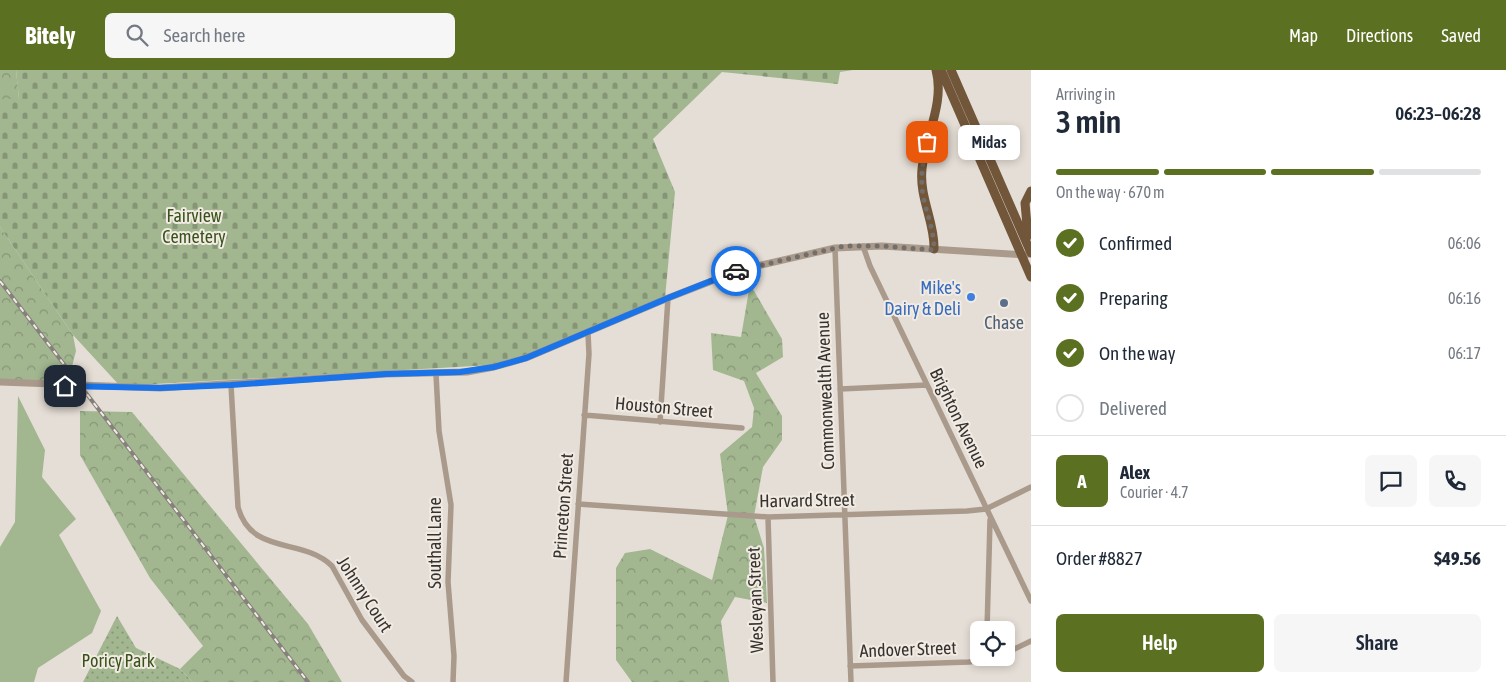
<!DOCTYPE html>
<meta charset="utf-8">
<style>
:root{--surface:#fff;--page:#f6f6f7;--text:#1f2937;--muted:#747a83;--line:#e0e1e3;--accent:#5b7020}
body{margin:0;font-family:"Asap Condensed",sans-serif;background:var(--page);color:var(--text);height:100vh;display:flex;flex-direction:column;font-size:19px;white-space:nowrap}
*{box-sizing:border-box;margin:0}
p{font-size:16px;color:var(--muted)}
.icon{flex:none;width:28px;height:28px;fill:none;stroke:currentColor;stroke-width:2;stroke-linecap:round;stroke-linejoin:round}
.map{position:relative;flex:1;overflow:hidden}
.details{display:flex;flex-direction:column;background:var(--surface);width:475px}
.details>*{flex:none}
.tools{position:absolute;left:970px;top:551px;display:grid;gap:10px}
.tools a{display:grid;place-items:center;width:45px;height:45px;border-radius:8px;background:var(--surface);box-shadow:0 2px 8px #0003;font-size:25px}
.pin{position:absolute;display:grid;place-items:center;width:42px;height:42px;color:#fff;margin:-21px;border-radius:10px;box-shadow:0 2px 8px #0006}
.courier{position:absolute;display:grid;place-items:center;width:50px;height:50px;margin:-25px;border:4px solid #1a73e8;border-radius:50%;background:#fff;color:#222;box-shadow:0 1px 6px #0007}
.bubble{position:absolute;height:35px;border-radius:8px;background:var(--surface);box-shadow:0 2px 8px #0003;font-size:16px;font-weight:600;line-height:35px;text-align:center}
.head em{font-style:normal;font-weight:600}
.head div{display:flex;flex-direction:column-reverse}
.head{display:flex;align-items:center;justify-content:space-between;height:85px;padding:0 25px}
h1{font-size:32px;font-weight:600;line-height:38px}
.bar{display:grid;grid-template-columns:repeat(4,1fr);gap:8px 5px;align-content:center;height:60px;padding:0 25px}
.bar i{height:6px;border-radius:4px;background:var(--line)}
.bar .current{background:var(--accent)}
.bar p{grid-column:span 4}
.line{display:flex;align-items:center;gap:12px;padding:0 25px;border-top:1px solid var(--line)}
.line div{flex:1}
.round{display:grid;place-items:center;flex:none;width:52px;height:52px;border-radius:8px;background:var(--page)}
ol{padding:0 25px;list-style:none}
li{display:flex;align-items:center;gap:15px;height:55px}
li p{margin-inline-start:auto}
li .icon{padding:5px;border-radius:50%;background:var(--accent);color:#fff;stroke-width:4}
li:last-child{color:var(--muted)}
li i{width:28px;height:28px;border:2px solid var(--line);border-radius:50%}
.primary-button{display:flex;gap:10px;margin-top:auto;padding:10px 25px}
.primary-button a{flex:1;height:58px;border-radius:8px;background:var(--accent);color:#fff;font-size:20px;font-weight:600;line-height:58px;text-align:center}
.primary-button a+a{background:var(--page);color:var(--text)}
header{display:flex;align-items:center;gap:30px;box-sizing:border-box;height:70px;padding:0 25px;background:var(--accent);color:#fff}
header strong{font-size:24px}
nav{display:flex;gap:28px;margin-inline-start:auto;font-size:18px}
.search{width:350px;height:45px;background:var(--page);display:flex;align-items:center;gap:12px;box-sizing:border-box;padding:0 18px;border-radius:8px;color:var(--muted);font-size:19px}
main{display:flex;flex:1;min-height:0}
.map>svg:first-child{display:block}
</style>
<header>
<strong>Bitely</strong>
<div class="search"><svg class="icon" aria-label="search" viewBox="0 0 24 24"><circle cx="10" cy="10" r="6"/><path d="M15 15l6 6"/></svg>Search here</div>
<nav><a>Map</a><a>Directions</a><a>Saved</a></nav>
</header>
<main>
<div class="map">
<svg width="1031" height="612" viewBox="0 0 1031 612">
<defs>
<pattern id="forest-crowns" width="20" height="18" patternUnits="userSpaceOnUse" patternTransform="scale(1.25)"><rect width="20" height="18" fill="#a2b790"/><path d="M2 6a3 3 0 1 1 6 0M12 15a3 3 0 1 1 6 0" fill="none" stroke="#859576"/></pattern>
<pattern id="cemetery-stones" width="16" height="16" patternUnits="userSpaceOnUse" patternTransform="scale(1.25)"><rect width="16" height="16" fill="#a2b790"/><path d="M2 7V4a2 2 0 0 1 4 0v3zM10 15v-3a2 2 0 0 1 4 0v3z" fill="#859576"/></pattern>
<pattern id="park-dots" width="8" height="8" patternUnits="userSpaceOnUse" patternTransform="scale(1.25)"><rect width="8" height="8" fill="#a2b790"/><path d="M2 2h.1M6 6h.1" fill="none" stroke="#859576" stroke-width="1.8" stroke-linecap="round"/></pattern>
</defs>
<rect width="100%" height="100%" fill="#e5ded6"/>
<!-- green -->
<path fill="#a2b790" d="M18 326 45 380 42 407 76 449 59 465 101 541 92 563 38 598 34 612H0V477L15 452Z"/>
<!-- forest -->
<path fill="url(#forest-crowns)" d="M0 0H16L19 29H0Z
M0 157 73 265 76 281 67 316 0 309Z
M750 214 782 269 783 287 756 303 782 346V370L763 397 754 446 764 478 767 533 735 527 721 551 729 612H632L616 590V498L625 483 650 479 712 510 728 445 720 384 752 357 754 338 744 311 713 300 711 263 741 267Z
M80 341 132 342 308 554 342 612H193L180 599 203 576 150 508 80 385Z"/>
<!-- cemetery -->
<path fill="url(#cemetery-stones)" d="M16 0H853L840 2 838 14 722 2 653 69 675 122 665 228 510 294 120 316 73 265 0 157V29H19Z"/>
<!-- park -->
<path fill="url(#park-dots)" d="M117 546 136 578 180 599 193 612H83Z"/>
<g fill="none" stroke-linecap="round" stroke-linejoin="round">
<!-- minor -->
<path stroke="#a99a8c" stroke-width="5.5" d="M863 176 870 196 1031 531
M835 178 851 612
M436 304 439 361 451 435 448 512 454 586 453 612
M231 315 238 437C251 486 303 467 332 496L362 550 404 606 412 612
M840 319 927 315
M584 345 742 358
M660 352 668 228
M578 434 768 447 967 441 986 439 1031 417
M768 447 773 612
M987 560 990 450
M1006 583 1031 571
M850 596 969 592 995 588
M566 612 589 284 588 263"/>
<!-- tertiary -->
<path stroke="#a99a8c" stroke-width="7" d="M0 312 160 318 386 304 467 302 494 297 526 288 668 228 740 200 835 178 882 176 1026 185"/>
<!-- trunk -->
<path stroke="#72563a" stroke-width="9" d="M941 0 1031 207
M951 0 1031 183
M1028 166 1025 133 1031 121
M934 179C935 152 919 128 922 99 925 67 945 33 936 0"/>
<defs>
<path id="rail" d="M0 211 308 612"/>
</defs>
<!-- rail casing -->
<use href="#rail" stroke="#86817c" stroke-width="4"/>
<!-- rail -->
<use href="#rail" stroke="#f2ebe3" stroke-width="2" stroke-dasharray="5.5" stroke-linecap="butt"/>
</g>
<g fill="none" stroke-linecap="round" stroke-linejoin="round">
<!-- done -->
<path stroke="#736e69" stroke-width="5" stroke-dasharray="0 9" d="M736 201 844 176H882L934 180C934 160 927 145 923 126 920 107 923 90 927 72"/>
<!-- route -->
<path stroke="#1a73e8" stroke-width="6" d="M65 316 160 318 231 315 386 304 460 302 494 297 526 288 668 228 736 201"/>
</g>
<!-- markers -->
<circle fill="#3f7fe0" stroke="#f2ebe3" stroke-width="2" cx="971" cy="227" r="5"/>
<circle fill="#5c6f8a" stroke="#f2ebe3" stroke-width="2" cx="1004" cy="233" r="5"/>
<g text-anchor="middle" dominant-baseline="central" stroke-width="4" stroke-linejoin="round" paint-order="stroke">
<!-- park labels -->
<g font-size="18" fill="#385319" stroke="#f2ebe3">
<text x="194" y="145">Fairview<tspan x="194" dy="21">Cemetery</tspan></text>
<text x="118" y="590">Poricy Park</text>
</g>
<!-- shop labels -->
<g font-size="18" fill="#366cbe" stroke="#f2ebe3" text-anchor="end">
<text x="961" y="217">Mike's<tspan x="961" dy="21">Dairy &amp; Deli</tspan></text>
</g>
<!-- service labels -->
<g font-size="18" fill="#4e5e75" stroke="#f2ebe3">
<text x="1004" y="252">Chase</text>
</g>
<!-- street labels -->
<g font-size="18" fill="#35322f" stroke="#f2ebe3">
<text transform="translate(825 321) rotate(-92)">Commonwealth Avenue</text>
<text transform="translate(664 337) rotate(5)">Houston Street</text>
<text transform="translate(959 348) rotate(64)">Brighton Avenue</text>
<text transform="translate(807 430) rotate(-1)">Harvard Street</text>
<text transform="translate(563 436) rotate(-86)">Princeton Street</text>
<text transform="translate(434 473) rotate(-90)">Southall Lane</text>
<text transform="translate(365 524) rotate(57)">Johnny Court</text>
<text transform="translate(755 530) rotate(-92)">Wesleyan Street</text>
<text transform="translate(908 579) rotate(-2)">Andover Street</text>
</g>
</g>
</svg>
<div class="tools">
<a><svg class="icon" aria-label="locate" viewBox="0 0 24 24"><circle cx="12" cy="12" r="6"/><path d="M12 2v4M12 18v4M2 12h4M18 12h4"/></svg></a>
</div>
<div class="pin" style="left:927px;top:72px;background:#ea580c"><svg class="icon" aria-label="bag" viewBox="0 0 24 24"><path d="M5 8h14l-1 12H6zM9 8a3 3 0 0 1 6 0"/></svg></div>
<div class="pin" style="left:65px;top:316px;background:#1f2937"><svg class="icon" aria-label="home" viewBox="0 0 24 24"><path d="M3 11l9-7 9 7M6 9v11h12V9"/></svg></div>
<div class="courier" style="left:736px;top:201px"><svg class="icon" aria-label="car" viewBox="0 0 24 24"><path d="M5 17H2v-5l4-1 3-4h7l3 4 3 1v5h-3M9 17h6M6 11h13"/><circle cx="7" cy="17" r="2"/><circle cx="17" cy="17" r="2"/></svg></div>
<div class="bubble" style="left:958px;top:55px;width:62px">Midas</div>
</div>
<section class="details">
<div class="head"><div><h1>3 min</h1><p>Arriving in</p></div><em>06:23–06:28</em></div>
<div class="bar"><i class="current"></i><i class="current"></i><i class="current"></i><i></i><p>On the way · 670 m</p></div>
<ol>
<li><svg class="icon" aria-label="check" viewBox="0 0 24 24"><path d="M5 12l5 5 9-10"/></svg>Confirmed<p>06:06</p></li>
<li><svg class="icon" aria-label="check" viewBox="0 0 24 24"><path d="M5 12l5 5 9-10"/></svg>Preparing<p>06:16</p></li>
<li><svg class="icon" aria-label="check" viewBox="0 0 24 24"><path d="M5 12l5 5 9-10"/></svg>On the way<p>06:17</p></li>
<li><i></i>Delivered</li>
</ol>
<div class="line" style="height:90px"><b class="round" style="background:var(--accent);color:#fff">A</b><div><b>Alex</b><p>Courier · 4.7</p></div><a class="round"><svg class="icon" aria-label="chat" viewBox="0 0 24 24"><path d="M4 5h16v11H9l-5 4z"/></svg></a><a class="round"><svg class="icon" aria-label="phone" viewBox="0 0 24 24"><path d="M5 4h4l2 5-3 2q2 4 5 5l2-3 5 2v4C11 20 4 13 5 4z"/></svg></a></div>
<div class="line" style="height:65px"><div>Order #8827</div><b>$49.56</b></div>
<div class="primary-button"><a>Help</a><a>Share</a></div>
</section>
</main>
